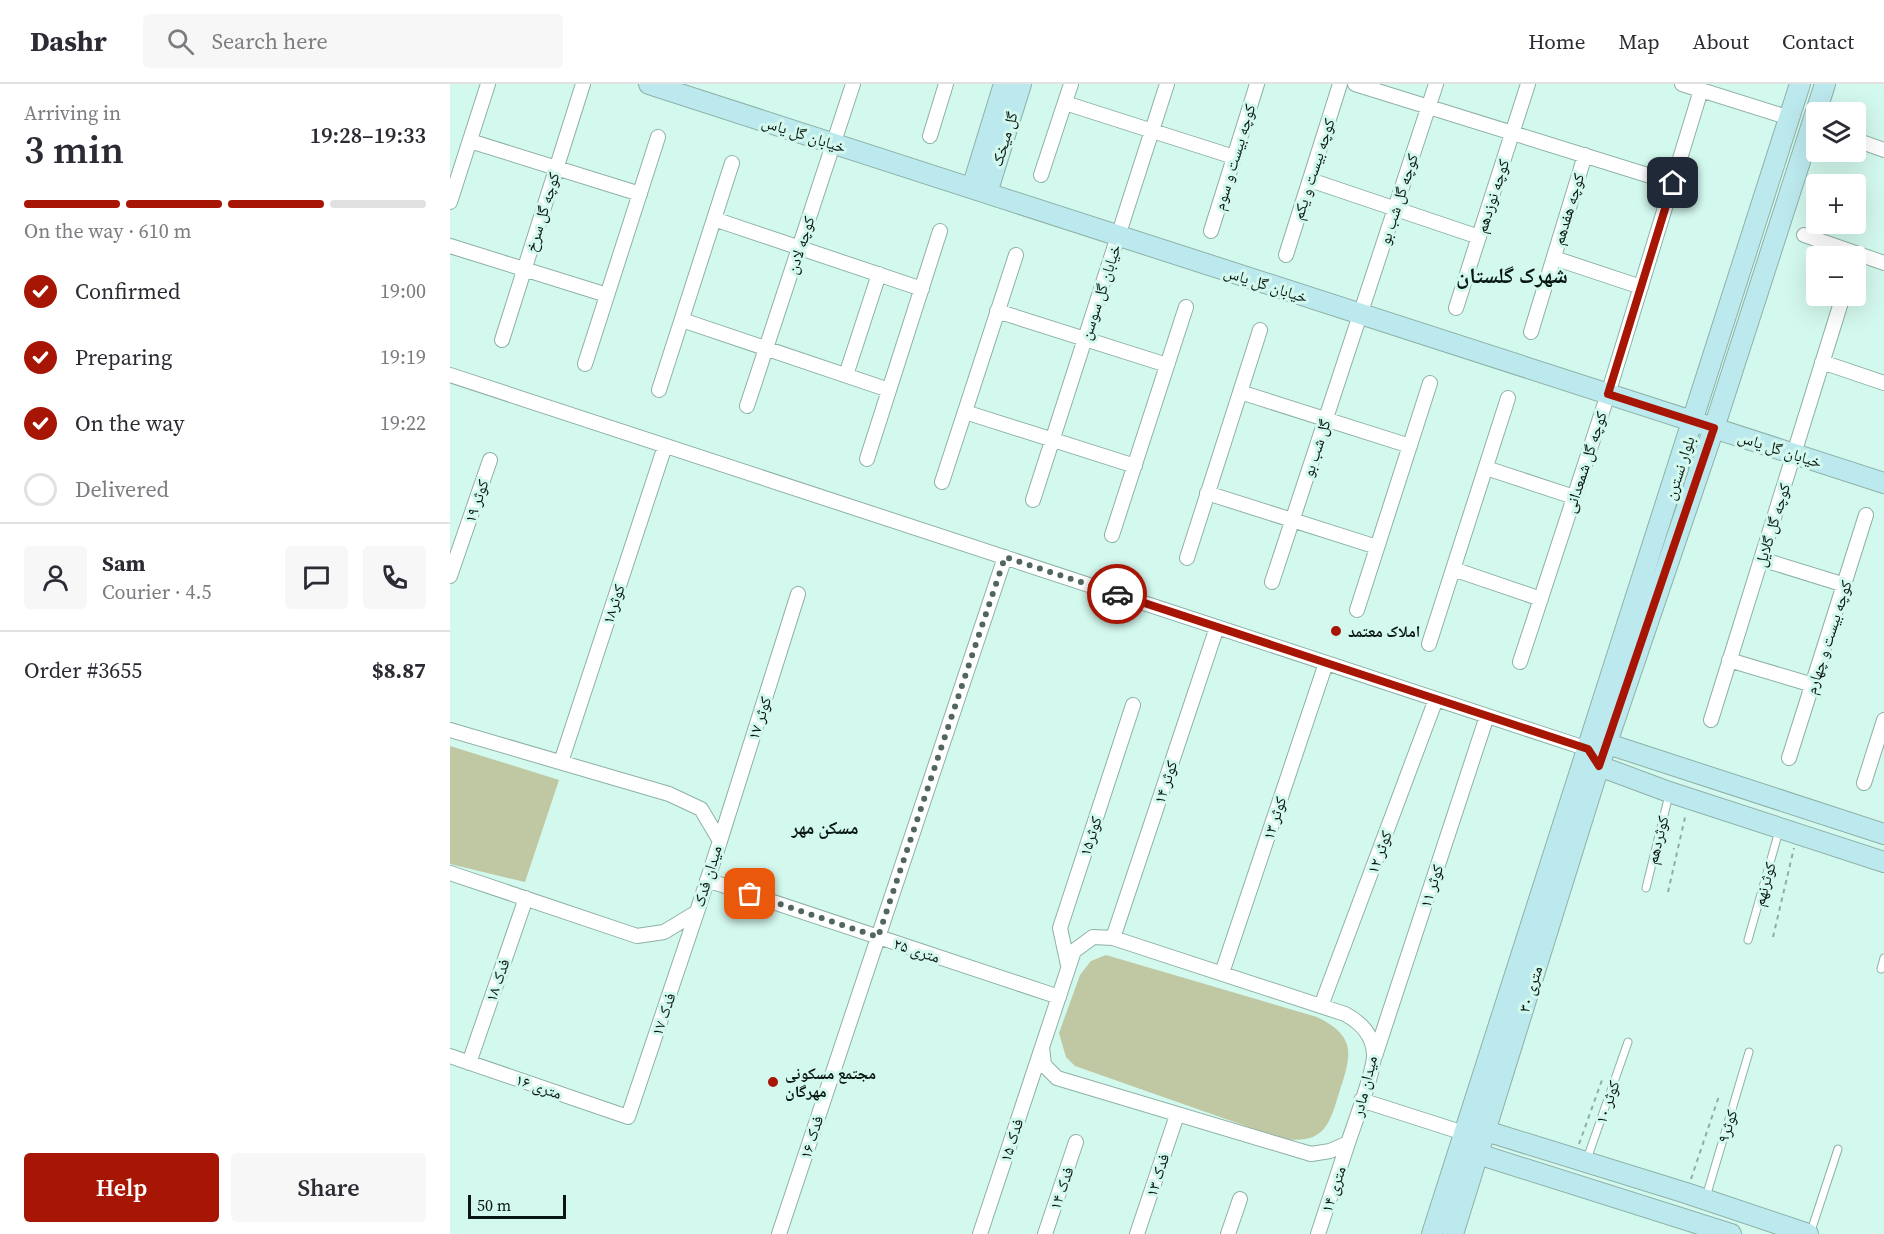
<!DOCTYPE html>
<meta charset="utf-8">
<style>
:root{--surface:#fff;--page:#f7f7f7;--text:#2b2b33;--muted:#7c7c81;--line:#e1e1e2;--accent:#a71504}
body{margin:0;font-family:"Source Serif 4","Noto Naskh Arabic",serif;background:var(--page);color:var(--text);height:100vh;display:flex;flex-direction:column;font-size:22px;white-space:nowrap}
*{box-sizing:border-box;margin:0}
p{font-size:20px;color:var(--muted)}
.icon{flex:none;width:33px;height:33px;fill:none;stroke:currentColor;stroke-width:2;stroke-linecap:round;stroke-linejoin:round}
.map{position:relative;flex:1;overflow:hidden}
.drawer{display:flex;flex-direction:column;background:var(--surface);width:450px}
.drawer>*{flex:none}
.fabs{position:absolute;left:1356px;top:18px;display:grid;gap:12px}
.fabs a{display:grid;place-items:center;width:60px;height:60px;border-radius:6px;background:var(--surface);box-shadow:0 6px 24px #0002;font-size:30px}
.scale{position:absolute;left:18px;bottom:15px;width:98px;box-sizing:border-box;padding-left:6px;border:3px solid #091713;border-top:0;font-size:16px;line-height:21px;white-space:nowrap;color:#091713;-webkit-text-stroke:4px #d3f8ed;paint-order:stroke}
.pin{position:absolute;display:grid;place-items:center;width:51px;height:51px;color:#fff;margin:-26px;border-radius:12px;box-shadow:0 3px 9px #0006}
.courier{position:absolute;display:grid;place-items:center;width:60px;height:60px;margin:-30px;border:4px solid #a71504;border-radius:50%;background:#fff;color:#222;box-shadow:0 2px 8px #0007}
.summary em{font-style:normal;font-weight:600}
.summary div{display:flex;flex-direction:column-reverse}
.summary{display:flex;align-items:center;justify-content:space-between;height:102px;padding:0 24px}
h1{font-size:39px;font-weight:600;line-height:45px}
.bar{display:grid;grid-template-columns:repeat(4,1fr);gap:9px 6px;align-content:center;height:72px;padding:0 24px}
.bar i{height:8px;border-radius:4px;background:var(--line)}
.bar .active{background:var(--accent)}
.bar p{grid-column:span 4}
.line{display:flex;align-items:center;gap:15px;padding:0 24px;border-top:2px solid var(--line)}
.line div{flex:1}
.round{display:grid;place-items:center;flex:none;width:63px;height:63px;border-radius:6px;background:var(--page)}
ol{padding:0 24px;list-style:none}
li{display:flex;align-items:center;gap:18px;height:66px}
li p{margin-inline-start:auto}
li .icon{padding:6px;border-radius:50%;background:var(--accent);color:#fff;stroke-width:4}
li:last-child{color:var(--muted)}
li i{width:33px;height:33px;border:3px solid var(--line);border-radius:50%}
.cta{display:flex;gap:12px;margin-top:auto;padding:12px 24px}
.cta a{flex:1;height:69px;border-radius:6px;background:var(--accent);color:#fff;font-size:24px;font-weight:600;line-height:69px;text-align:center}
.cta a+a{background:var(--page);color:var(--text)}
header{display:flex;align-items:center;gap:36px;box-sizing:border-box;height:84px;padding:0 30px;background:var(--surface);border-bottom:2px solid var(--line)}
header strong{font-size:28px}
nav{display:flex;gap:33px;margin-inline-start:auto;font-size:21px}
.search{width:420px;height:54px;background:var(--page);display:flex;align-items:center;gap:15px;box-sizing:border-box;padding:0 21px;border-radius:6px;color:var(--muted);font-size:22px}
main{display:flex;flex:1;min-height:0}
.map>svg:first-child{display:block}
</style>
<header>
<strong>Dashr</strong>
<div class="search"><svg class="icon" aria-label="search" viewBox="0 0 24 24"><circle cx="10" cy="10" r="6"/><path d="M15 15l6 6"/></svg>Search here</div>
<nav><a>Home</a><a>Map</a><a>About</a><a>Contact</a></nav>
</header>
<main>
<section class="drawer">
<div class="summary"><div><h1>3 min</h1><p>Arriving in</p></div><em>19:28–19:33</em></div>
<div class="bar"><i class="active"></i><i class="active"></i><i class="active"></i><i></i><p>On the way · 610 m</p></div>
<ol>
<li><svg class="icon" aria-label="check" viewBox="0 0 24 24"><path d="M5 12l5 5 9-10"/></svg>Confirmed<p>19:00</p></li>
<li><svg class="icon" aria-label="check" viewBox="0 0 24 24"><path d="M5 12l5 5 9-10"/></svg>Preparing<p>19:19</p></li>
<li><svg class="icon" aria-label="check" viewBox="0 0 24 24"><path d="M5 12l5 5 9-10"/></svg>On the way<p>19:22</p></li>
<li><i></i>Delivered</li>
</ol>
<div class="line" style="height:108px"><a class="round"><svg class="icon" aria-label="person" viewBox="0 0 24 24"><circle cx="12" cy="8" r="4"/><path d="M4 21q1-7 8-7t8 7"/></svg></a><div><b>Sam</b><p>Courier · 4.5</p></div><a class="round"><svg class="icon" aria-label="chat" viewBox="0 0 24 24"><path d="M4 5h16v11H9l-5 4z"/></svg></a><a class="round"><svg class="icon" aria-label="phone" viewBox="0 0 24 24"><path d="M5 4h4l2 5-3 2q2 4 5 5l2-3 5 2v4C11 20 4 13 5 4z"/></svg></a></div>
<div class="line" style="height:78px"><div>Order #3655</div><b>$8.87</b></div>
<div class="cta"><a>Help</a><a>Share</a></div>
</section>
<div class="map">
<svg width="1434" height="1150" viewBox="0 0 1434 1150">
<rect width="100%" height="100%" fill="#d3f8ed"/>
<!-- green -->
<path fill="#bfc8a2" d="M0 662 109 696 75 798 0 780Z
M656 871 867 933C908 953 901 972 889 1009 879 1042 874 1060 833 1055L625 982 616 973 609 949 630 891 641 877Z"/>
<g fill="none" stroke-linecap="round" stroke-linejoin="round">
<defs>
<path id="lane" d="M1196 804 1219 711
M1298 856 1329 747
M1431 885 1434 874
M1137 1075 1178 958
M1256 1113 1299 968
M1360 1150 1388 1065"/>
<path id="street" d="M905 0 1223 99
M1232 0 1340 34
M615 19 784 73
M480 52 496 0
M1406 56 1434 66
M20 57 190 110
M591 91 621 0
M860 96 1029 153
M0 118 38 0
M264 135 472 205
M761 147 807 0
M1354 151 1434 179
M0 162 157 211
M836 171 890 0
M1104 174 1191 203
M1006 224 1078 0
M547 227 717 281
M232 236 439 306
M1081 248 1135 71
M52 256 133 0
M1372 278 1434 299
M135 280 208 53
M0 291 1138 665
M396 291 429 190
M209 306 282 79
M790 308 960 362
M297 322 403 0
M515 328 685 382
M417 375 490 147
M1036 384 1124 413
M492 398 566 171
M757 409 927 463
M583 416 717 0
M662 451 736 223
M737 474 810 246
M1311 475 1395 501
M1003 485 1091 515
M0 492 40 376
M822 498 986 0
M907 526 980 299
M979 560 1058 314
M1279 576 1363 601
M1070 578 1158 310 1251 6
M1261 636 1393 212
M0 646 219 710 251 725 270 757 247 828 214 848 187 852 0 789
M1339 674 1416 431
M111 678 215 362
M1414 699 1434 636
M270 757 348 510
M257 796 609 913
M663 854 767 543
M618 881 610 844 683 621
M772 889 876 579
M871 922 986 615
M0 972 178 1033 247 828
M925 972 1037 632
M19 979 76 814
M911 1016 1014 1049
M329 1150 555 473
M530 1150 624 867 643 853 663 854 895 930C910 938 923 951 924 970 925 985 904 1041 898 1059L880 1067 861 1070 607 994 594 981 592 963
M595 1150 626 1058
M687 1150 727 1031
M778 1150 790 1115
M868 1150 898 1059"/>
<path id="secondary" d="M199 0 1434 399
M522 104 554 0
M537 109 571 0
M1146 663 1158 660 1434 750
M1143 672 1149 682 1219 708 1434 778
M982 1150 1350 0
M1003 1150 1149 682 1264 344 1375 0
M1281 1150 1028 1070 1014 1049 1036 1047 1236 1109 1358 1150"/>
</defs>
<!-- lane casing -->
<use href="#lane" stroke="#8eb1a7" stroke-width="9"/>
<!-- street casing -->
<use href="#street" stroke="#8eb1a7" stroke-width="16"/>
<!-- secondary casing -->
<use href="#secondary" stroke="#8eb1a7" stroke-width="22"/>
<!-- path -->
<path stroke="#90ada4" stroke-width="2" stroke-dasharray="4.5 4.5" stroke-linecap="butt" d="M1218 808 1236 729
M1323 853 1344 764
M1129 1060 1152 996
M1241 1095 1269 1012"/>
<!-- lane -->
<use href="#lane" stroke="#fff" stroke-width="7"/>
<!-- street -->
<use href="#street" stroke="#fff" stroke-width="14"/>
<!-- secondary -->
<use href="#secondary" stroke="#bce9ee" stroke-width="20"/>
</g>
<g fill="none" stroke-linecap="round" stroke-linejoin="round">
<!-- done -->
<path stroke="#50665f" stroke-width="6" stroke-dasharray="0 10.8" d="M300 810 428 853 555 473 667 510"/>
<!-- route -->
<path stroke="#a71504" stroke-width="8" d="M667 510 1138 665 1149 682 1264 344 1158 310 1223 99"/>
</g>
<!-- markers -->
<g fill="#a71504" stroke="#d3f8ed" stroke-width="2">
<circle cx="886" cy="547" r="6"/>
<circle cx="323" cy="998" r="6"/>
</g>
<g text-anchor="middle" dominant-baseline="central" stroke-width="6" stroke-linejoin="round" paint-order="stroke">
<!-- street labels -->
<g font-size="16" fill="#091713" stroke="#d3f8ed">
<text transform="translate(354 50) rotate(18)">خیابان گل یاس</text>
<text transform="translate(554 55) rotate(-73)">گل میخک</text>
<text transform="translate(784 73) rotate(-73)">کوچه بیست و سوم</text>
<text transform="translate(863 85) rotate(-72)">کوچه بیست و یکم</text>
<text transform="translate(1042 112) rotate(-72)">کوچه نوزدهم</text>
<text transform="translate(948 115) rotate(-72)">کوچه گل شب بو</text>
<text transform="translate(1118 125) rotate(-73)">کوچه هفدهم</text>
<text transform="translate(92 128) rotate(-73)">کوچه گل سرخ</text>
<text transform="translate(350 161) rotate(-72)">کوچه لادن</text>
<text transform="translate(816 200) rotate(18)">خیابان گل یاس</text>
<text transform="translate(650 208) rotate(-72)">خیابان گل سوسن</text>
<text transform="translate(866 364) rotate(-72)">گل شب بو</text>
<text transform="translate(1330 365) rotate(18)">خیابان گل یاس</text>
<text transform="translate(1135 378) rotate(-72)">کوچه گل شمعدانی</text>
<text transform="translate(1229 384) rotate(-72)">بلوار نسترن</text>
<text transform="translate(26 417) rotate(-71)">کوثر ۱۹</text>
<text transform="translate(1322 441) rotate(-73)">کوچه گل گلایل</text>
<text transform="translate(163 520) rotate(-72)">کوثر۱۸</text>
<text transform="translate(1378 553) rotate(-72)">کوچه بیست و چهارم</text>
<text transform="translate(309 634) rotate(-72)">کوثر ۱۷</text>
<text transform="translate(715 698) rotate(-72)">کوثر ۱۴</text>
<text transform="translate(824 734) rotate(-72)">کوثر ۱۳</text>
<text transform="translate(640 752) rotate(-72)">کوثر۱۵</text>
<text transform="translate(1207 756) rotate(-76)">کوثردهم</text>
<text transform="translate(929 768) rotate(-70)">کوثر ۱۲</text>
<text transform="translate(257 792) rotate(-73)">میدان فدک</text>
<text transform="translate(1314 800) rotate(-74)">کوثرنهم</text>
<text transform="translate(981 802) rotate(-72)">کوثر ۱۱</text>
<text transform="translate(467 866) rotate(18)">۲۵ متری</text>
<text transform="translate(47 896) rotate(-71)">فدک ۱۸</text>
<text transform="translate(1080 905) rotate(-73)">۳۰ متری</text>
<text transform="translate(213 930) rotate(-71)">فدک ۱۷</text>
<text transform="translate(89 1002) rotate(19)">۱۶ متری</text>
<text transform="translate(914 1002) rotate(-76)">میدان مادر</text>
<text transform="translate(1157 1018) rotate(-71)">کوثر ۱۰</text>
<text transform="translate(1277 1042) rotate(-73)">کوثر۹</text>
<text transform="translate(361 1053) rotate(-72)">فدک ۱۶</text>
<text transform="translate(561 1056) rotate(-72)">فدک ۱۵</text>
<text transform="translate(707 1091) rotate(-72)">فدک ۱۳</text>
<text transform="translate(611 1104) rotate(-71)">فدک ۱۴</text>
<text transform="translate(883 1105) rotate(-72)">۱۴ متری</text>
</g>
<!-- poi labels -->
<g font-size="16" font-weight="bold" fill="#091713" stroke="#d3f8ed" text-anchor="start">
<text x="898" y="547">املاک معتمد</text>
<text x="335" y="989">مجتمع مسکونی<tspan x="335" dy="18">مهرگان</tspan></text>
</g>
<!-- neighbourhood labels -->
<g font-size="18" font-weight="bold" fill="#091713" stroke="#d3f8ed">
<text x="375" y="743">مسکن مهر</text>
</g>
<!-- district labels -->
<g font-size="22" font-weight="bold" fill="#091713" stroke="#d3f8ed">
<text x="1062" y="191">شهرک گلستان</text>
</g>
</g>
</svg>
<div class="fabs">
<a><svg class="icon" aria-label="layers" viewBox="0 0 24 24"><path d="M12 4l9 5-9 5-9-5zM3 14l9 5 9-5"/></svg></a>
<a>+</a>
<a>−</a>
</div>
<div class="scale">50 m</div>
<div class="pin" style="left:300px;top:810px;background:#ea580c"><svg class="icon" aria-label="bag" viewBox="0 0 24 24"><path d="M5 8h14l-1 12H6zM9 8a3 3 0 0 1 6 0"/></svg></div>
<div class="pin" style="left:1223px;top:99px;background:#1f2937"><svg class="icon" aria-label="home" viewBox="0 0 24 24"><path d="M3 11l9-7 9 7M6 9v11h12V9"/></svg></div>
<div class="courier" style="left:667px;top:510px"><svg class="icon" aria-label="car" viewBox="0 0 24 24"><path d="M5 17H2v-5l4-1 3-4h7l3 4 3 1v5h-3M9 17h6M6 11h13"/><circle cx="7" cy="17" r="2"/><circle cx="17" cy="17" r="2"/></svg></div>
</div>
</main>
